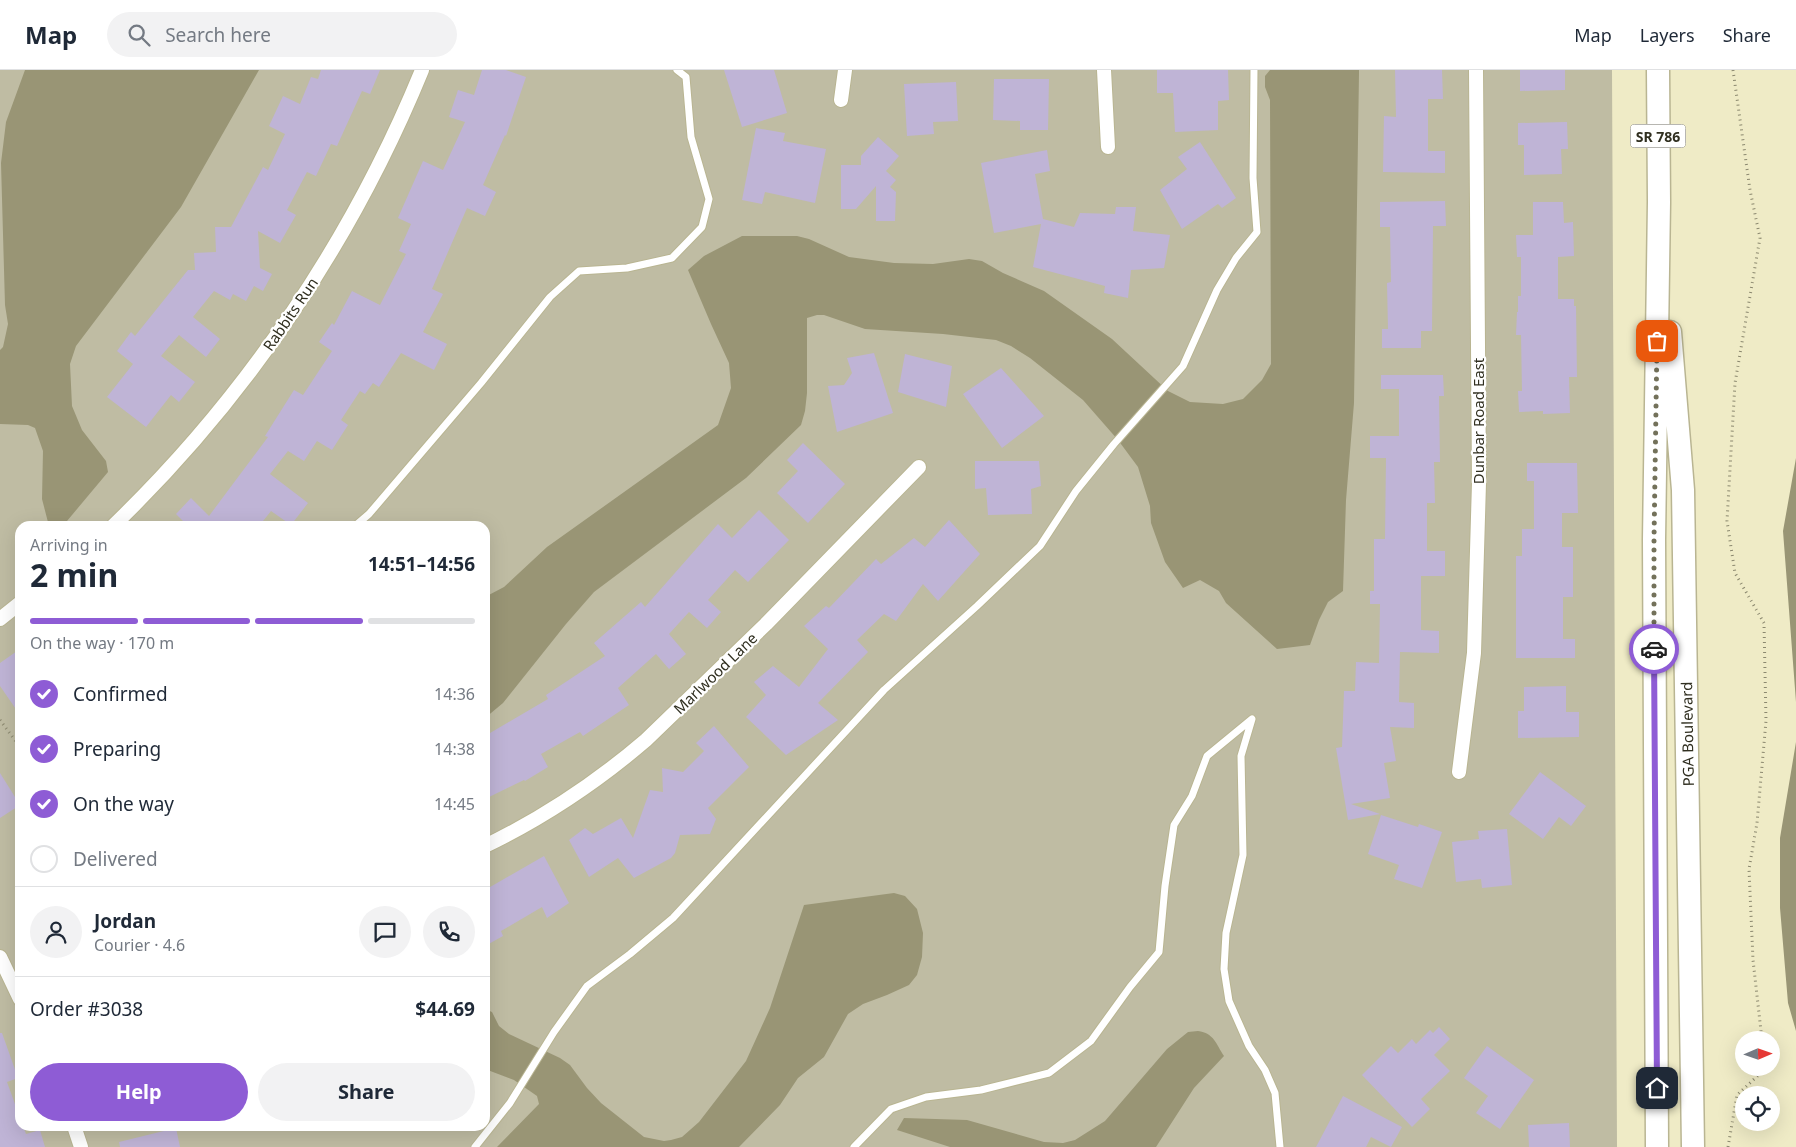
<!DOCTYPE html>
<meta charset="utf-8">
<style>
:root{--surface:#fff;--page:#f2f2f3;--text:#1f2937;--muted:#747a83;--line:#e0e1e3;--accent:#8e5cd5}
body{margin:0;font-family:"Noto Sans",sans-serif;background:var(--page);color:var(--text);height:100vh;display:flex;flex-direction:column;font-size:19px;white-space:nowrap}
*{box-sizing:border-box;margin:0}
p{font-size:16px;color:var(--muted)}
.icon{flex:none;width:28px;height:28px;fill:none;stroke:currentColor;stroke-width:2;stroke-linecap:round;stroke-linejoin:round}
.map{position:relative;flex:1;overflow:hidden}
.details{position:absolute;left:15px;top:451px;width:475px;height:610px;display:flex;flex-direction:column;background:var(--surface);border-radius:15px;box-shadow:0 5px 20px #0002}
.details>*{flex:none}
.needle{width:32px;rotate:88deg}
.tools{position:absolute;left:1735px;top:961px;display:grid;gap:10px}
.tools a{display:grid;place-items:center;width:45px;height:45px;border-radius:50%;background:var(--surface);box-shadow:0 5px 20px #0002;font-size:25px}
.pin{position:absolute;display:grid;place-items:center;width:42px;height:42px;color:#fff;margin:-21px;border-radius:10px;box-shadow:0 2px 8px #0006}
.courier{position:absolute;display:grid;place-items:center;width:50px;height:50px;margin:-25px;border:4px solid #8e5cd5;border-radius:50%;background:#fff;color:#222;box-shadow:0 1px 6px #0007}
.head em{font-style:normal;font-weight:700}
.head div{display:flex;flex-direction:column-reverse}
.head{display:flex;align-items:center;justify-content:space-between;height:85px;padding:0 15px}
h1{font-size:32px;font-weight:700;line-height:38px}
.bar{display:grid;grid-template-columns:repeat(4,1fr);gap:8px 5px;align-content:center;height:60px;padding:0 15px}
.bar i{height:6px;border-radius:4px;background:var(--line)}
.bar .selected{background:var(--accent)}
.bar p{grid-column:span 4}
.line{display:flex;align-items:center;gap:12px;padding:0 15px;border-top:1px solid var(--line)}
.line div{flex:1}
.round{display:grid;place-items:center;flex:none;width:52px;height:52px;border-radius:26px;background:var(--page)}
ol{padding:0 15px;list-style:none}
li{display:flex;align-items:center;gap:15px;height:55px}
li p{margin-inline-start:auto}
li .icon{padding:5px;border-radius:50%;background:var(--accent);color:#fff;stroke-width:4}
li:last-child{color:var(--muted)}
li i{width:28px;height:28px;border:2px solid var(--line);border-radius:50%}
.primary-button{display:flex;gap:10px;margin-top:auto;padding:10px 15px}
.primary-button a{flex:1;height:58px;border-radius:30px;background:var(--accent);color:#fff;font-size:20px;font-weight:700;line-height:58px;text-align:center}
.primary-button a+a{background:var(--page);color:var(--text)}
header{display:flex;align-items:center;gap:30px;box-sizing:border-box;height:70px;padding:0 25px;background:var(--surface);border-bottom:1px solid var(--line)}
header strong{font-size:24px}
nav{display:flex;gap:28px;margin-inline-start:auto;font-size:18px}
.search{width:350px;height:45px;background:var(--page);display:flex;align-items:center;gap:12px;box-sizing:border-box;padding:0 18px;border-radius:28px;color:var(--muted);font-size:19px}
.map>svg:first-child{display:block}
</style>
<header>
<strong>Map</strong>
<div class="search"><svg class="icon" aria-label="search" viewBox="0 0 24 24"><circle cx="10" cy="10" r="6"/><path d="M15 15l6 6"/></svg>Search here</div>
<nav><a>Map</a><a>Layers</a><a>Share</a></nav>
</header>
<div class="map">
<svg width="1796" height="1077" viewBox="0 0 1796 1077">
<rect width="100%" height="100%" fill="#efebc6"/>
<!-- green -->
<path fill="#bfbca3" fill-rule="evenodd" d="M0 0H1612L1617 1077H0ZM20 456H485V1056H20Z"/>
<!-- water -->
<path fill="#999575" d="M25 0H259L181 137 76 276 70 294 72 336 82 360 106 391 108 402 67 451 60 456H49L42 429 43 381 35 358 28 355 0 354V280L3 277 8 254 5 235 1 93 6 52Z
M1270 0H1359V3L1354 333 1346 430 1343 521 1328 532 1319 550 1310 575 1277 579 1226 533 1219 521 1200 510 1183 518 1165 492 1151 453 1150 436 1138 397 1118 370 1083 330 1030 288 1011 276 996 270 943 264 865 259 824 245H817L807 248V323L805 341 801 355 746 408 594 522 566 554 503 633 485 648V527L504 517 547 477 718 355 731 318 729 293 711 254 688 200 704 186 742 166H797L809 169 849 187 894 193 933 194 969 189 982 191 1003 203 1044 221 1112 269 1168 321 1190 332 1223 334 1243 329 1262 310 1271 294 1270 30 1265 17V6Z
M1796 388V632L1783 461Z
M1796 672V961L1788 933 1780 838V768Z
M894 823 905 826 917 839 923 863 922 887 917 905 909 915 887 925 863 934 848 944 824 987 798 1008 780 1035 739 1077H497L539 1034 537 1026 514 1010 485 999V939L492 942 499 956 509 964 560 988 570 995 587 1018 601 1033 644 1067 664 1071 671 1070 682 1067 699 1052 746 991 770 938 804 835Z
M1198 961C1214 963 1216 974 1224 986L1194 1018 1156 1077H950L897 1060 904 1048 967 1050 1044 1072 1063 1073 1075 1070 1105 1051 1167 979 1188 962Z"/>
<!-- building -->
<path fill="#bfb4d6" d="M321 0H380L370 24 362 21 337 76 331 74 316 106 307 102 287 140 296 145 280 173 258 161 260 198 272 204 263 221 254 216 246 231 233 224 230 230 214 221 193 247 220 269 206 287 179 265 161 286 195 312 179 332 171 325 146 357 107 327 133 294 117 281 131 262 135 266 188 200H195L194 183 216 182 215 157H231L263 97 268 100 285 64 269 56 283 26 300 34 311 7 318 9Z
M482 0H506L526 7 506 66 505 65 483 115 496 122 485 146 467 138 432 219 443 224 423 262 447 274 434 300 401 283 379 317 373 313 365 324 360 321 341 350 348 355 332 380 317 371 304 391 288 381 270 404 308 433 291 455 271 441 259 456H188L176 444 191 428 209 446 268 367 265 366 294 320 303 325 332 281 319 272 332 253 334 255 352 221 380 235 406 184 399 181 411 154 398 148 423 91 443 100 465 52 449 47 458 20 474 25Z
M724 0H774L787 43 742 57Z
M1157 0H1228L1229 30 1218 31V60L1175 62 1173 23H1157Z
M1395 0H1442L1443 29H1428V81H1445V103L1383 102 1384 46 1396 47Z
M1520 0H1565V20L1520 21Z
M994 9H1049L1048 60H1020V51L993 50Z
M956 12 958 51 933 52 934 64 907 66 904 14Z
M1567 52 1568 79H1561L1562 104 1524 105V75H1518V53Z
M756 58 785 63 783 71 826 79 815 133 765 122 762 134 742 130Z
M878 67 899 86 886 101 896 110 890 117 896 122 895 151H876V116L856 139H841V95H861V86Z
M1200 72 1236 128 1222 138 1218 134 1182 159 1160 120 1187 99 1178 87Z
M1047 80 1050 101 1035 104 1043 149 1074 157 1080 143 1115 144 1116 137H1136L1133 161 1170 165 1164 198 1131 200 1128 228 1104 223 1105 216 1033 197 1041 154 994 163 981 93Z
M1445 131 1446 156H1433L1432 261H1421V278H1382V259H1388L1387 213 1391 212 1390 157H1380V132Z
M1533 132H1563L1564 153 1573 152 1574 186 1558 187V229H1574V236H1576L1577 307H1569L1570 343 1543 344V341L1519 342 1518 321H1522L1521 265H1516L1517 242H1518V226H1521V187H1517L1516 165H1533Z
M874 283 893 343 837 362 828 316 844 315 852 303 847 288Z
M905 284 952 296 946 337 898 322Z
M1001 298 1044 346 1002 378 963 324Z
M1381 305H1443L1444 326H1439L1440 392H1434L1435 433H1427V481H1445V506H1421V560L1439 561V583L1400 582 1399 632 1414 633V658L1390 657 1396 691 1384 693 1390 728 1351 734 1380 744 1348 750 1336 678 1342 677 1344 621H1355L1356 592 1379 593 1380 534H1370V521H1374V469H1385L1386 388H1370V366H1399V319H1381Z
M803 373 845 414 808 453 777 423 798 401 787 390Z
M975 391H1039L1041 416 1031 419 1032 444 988 445 986 418 975 419Z
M1527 393H1577L1578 443H1562V477H1573V527H1563V569H1575V588H1516V486H1522V459H1534V411H1527Z
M759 440 789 470 748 512 735 500 708 530 721 542 707 558 689 542 669 564 686 584 669 599 656 584 618 618 629 635 583 666 580 662 541 684 548 697 525 711 524 710 485 729V666L548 629 546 625 605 586 594 573 641 532 645 537 718 454 732 468Z
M949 450 980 484 938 531 923 514 896 551 884 544 857 570 868 582 818 633 838 650 786 685 746 647 766 625 754 612 773 596 799 617 828 579 804 556 826 536 829 538 876 489 881 494 914 468 925 477Z
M20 579V645L0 616V593Z
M1566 616V642H1579V667L1518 668V641H1524V617Z
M714 656 749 697 708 738 716 749 710 764 680 765 675 783 671 788 634 808 618 788 589 807 569 770 585 758 593 764 621 748 633 768 650 720 663 722 662 698 683 702 704 681 696 673Z
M1540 702 1586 736 1571 756 1559 747 1543 769 1509 744Z
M0 703 20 735 0 748Z
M1381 745 1418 757 1419 754 1442 762 1422 818 1394 809 1399 795 1368 784Z
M1507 759 1512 815 1482 818 1481 809 1456 812 1452 772 1479 769 1478 761Z
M544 786 569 833 547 848 542 837 501 861 503 866 485 876V820Z
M1439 957 1450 969 1434 985 1450 1001 1421 1029 1430 1039 1412 1057 1362 1005 1391 976 1398 983 1412 969 1416 974 1430 960 1433 963Z
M0 963H2L18 1008 7 1012 20 1048V1056H23L26 1064 40 1060 45 1077H0Z
M1487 976 1534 1010 1500 1059 1476 1043 1488 1026 1464 1008Z
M1343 1026 1402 1057 1391 1077 1371 1067 1366 1077H1316Z
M1569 1053 1570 1077H1529L1528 1055Z
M176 1058 180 1077H120L119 1072Z"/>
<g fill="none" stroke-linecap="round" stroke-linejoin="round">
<defs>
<path id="service" d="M355 456 369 444 481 313 550 227 579 201 627 198 672 188 702 157 709 129 691 67 686 7 677 0
M475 1077 510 1033 554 962 587 916 630 884 673 848 884 620 977 536 1040 476 1076 421 1114 374 1183 296 1217 220 1236 188 1257 162 1253 108 1254 0
M854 1077 891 1039 926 1027 981 1020 1049 1003 1091 971 1130 917 1159 882 1165 816 1174 755 1192 726 1207 686 1252 649 1241 686 1243 785 1226 863 1224 899 1229 931 1249 976 1265 1000 1275 1023 1280 1077"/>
<path id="minor" d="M1104 0 1108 77
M841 30 845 0
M113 456C246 328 352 171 422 0
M0 549 20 533
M1459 702 1474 583 1479 413 1476 0
M485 776C543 748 597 712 646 670L766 554 919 397
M0 887 20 929
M74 1056 81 1077"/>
<path id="primary" d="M1670 262 1683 420 1693 1077
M1657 1077 1654 470 1659 132 1658 0"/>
</defs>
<!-- service casing -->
<use href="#service" stroke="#b9b592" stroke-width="9"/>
<!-- minor casing -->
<use href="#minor" stroke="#b9b592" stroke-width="16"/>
<!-- primary casing -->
<use href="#primary" stroke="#b9b592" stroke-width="25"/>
<!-- path -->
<path stroke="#8b886f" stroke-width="3" stroke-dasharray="1 4" stroke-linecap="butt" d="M1733 0 1750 120 1760 168 1735 313 1727 451 1735 503 1764 553 1766 651 1757 753 1749 799 1753 890 1762 970
M0 650 20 677
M1728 1077 1737 1025 1764 1000V998"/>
<!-- service -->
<use href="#service" stroke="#fff" stroke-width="7"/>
<!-- minor -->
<use href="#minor" stroke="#fff" stroke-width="14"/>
<!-- primary -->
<use href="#primary" stroke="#fff" stroke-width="22"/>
</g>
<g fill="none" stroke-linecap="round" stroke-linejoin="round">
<!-- done -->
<path stroke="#73715a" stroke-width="5" stroke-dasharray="0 9" d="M1654 579V470L1657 271"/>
<!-- route -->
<path stroke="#8e5cd5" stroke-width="6" d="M1654 579 1657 1018"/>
</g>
<g text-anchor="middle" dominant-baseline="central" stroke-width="4.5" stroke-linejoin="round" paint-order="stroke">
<!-- shield labels -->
<rect fill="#fff" stroke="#6e6d63" stroke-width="1" x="1630.5" y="54.5" width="55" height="23" rx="4"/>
<g font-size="14" font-weight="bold" fill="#302f20">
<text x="1658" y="66">SR 786</text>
</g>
<!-- street labels -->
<g font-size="15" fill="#302f20" stroke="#fff">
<text transform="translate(290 244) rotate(-56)">Rabbits Run</text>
<text transform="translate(1478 351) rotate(-90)">Dunbar Road East</text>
<text transform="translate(715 603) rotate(-44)">Marlwood Lane</text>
<text transform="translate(1687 664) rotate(-91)">PGA Boulevard</text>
</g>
</g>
</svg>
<div class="tools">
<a><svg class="needle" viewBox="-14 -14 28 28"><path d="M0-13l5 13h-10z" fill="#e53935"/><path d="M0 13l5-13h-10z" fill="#747a83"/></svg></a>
<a><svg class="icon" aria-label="locate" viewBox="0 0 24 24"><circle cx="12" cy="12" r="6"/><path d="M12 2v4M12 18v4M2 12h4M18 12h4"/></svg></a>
</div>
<div class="pin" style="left:1657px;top:271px;background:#ea580c"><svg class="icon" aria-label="bag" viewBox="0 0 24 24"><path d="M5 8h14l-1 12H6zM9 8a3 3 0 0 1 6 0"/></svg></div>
<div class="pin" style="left:1657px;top:1018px;background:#1f2937"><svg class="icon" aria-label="home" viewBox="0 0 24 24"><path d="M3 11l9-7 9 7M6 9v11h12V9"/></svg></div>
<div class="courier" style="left:1654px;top:579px"><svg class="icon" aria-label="car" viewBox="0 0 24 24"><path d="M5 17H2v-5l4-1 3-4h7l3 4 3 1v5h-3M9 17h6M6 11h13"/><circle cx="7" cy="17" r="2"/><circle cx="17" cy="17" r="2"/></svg></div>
<section class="details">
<div class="head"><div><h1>2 min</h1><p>Arriving in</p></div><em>14:51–14:56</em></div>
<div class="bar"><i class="selected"></i><i class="selected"></i><i class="selected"></i><i></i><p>On the way · 170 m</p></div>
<ol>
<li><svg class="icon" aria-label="check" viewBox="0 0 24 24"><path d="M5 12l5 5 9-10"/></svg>Confirmed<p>14:36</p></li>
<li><svg class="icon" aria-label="check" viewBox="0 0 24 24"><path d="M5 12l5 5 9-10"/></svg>Preparing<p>14:38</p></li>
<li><svg class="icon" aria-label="check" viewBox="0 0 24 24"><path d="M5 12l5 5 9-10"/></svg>On the way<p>14:45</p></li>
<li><i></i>Delivered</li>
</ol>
<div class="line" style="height:90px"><a class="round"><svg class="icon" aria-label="person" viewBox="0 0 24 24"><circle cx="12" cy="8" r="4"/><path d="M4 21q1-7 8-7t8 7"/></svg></a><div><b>Jordan</b><p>Courier · 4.6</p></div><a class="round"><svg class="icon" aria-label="chat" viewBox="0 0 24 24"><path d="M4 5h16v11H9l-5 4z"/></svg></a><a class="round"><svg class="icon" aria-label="phone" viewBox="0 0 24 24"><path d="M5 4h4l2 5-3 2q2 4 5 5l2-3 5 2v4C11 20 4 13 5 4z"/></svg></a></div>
<div class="line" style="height:65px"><div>Order #3038</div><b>$44.69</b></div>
<div class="primary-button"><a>Help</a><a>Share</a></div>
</section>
</div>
